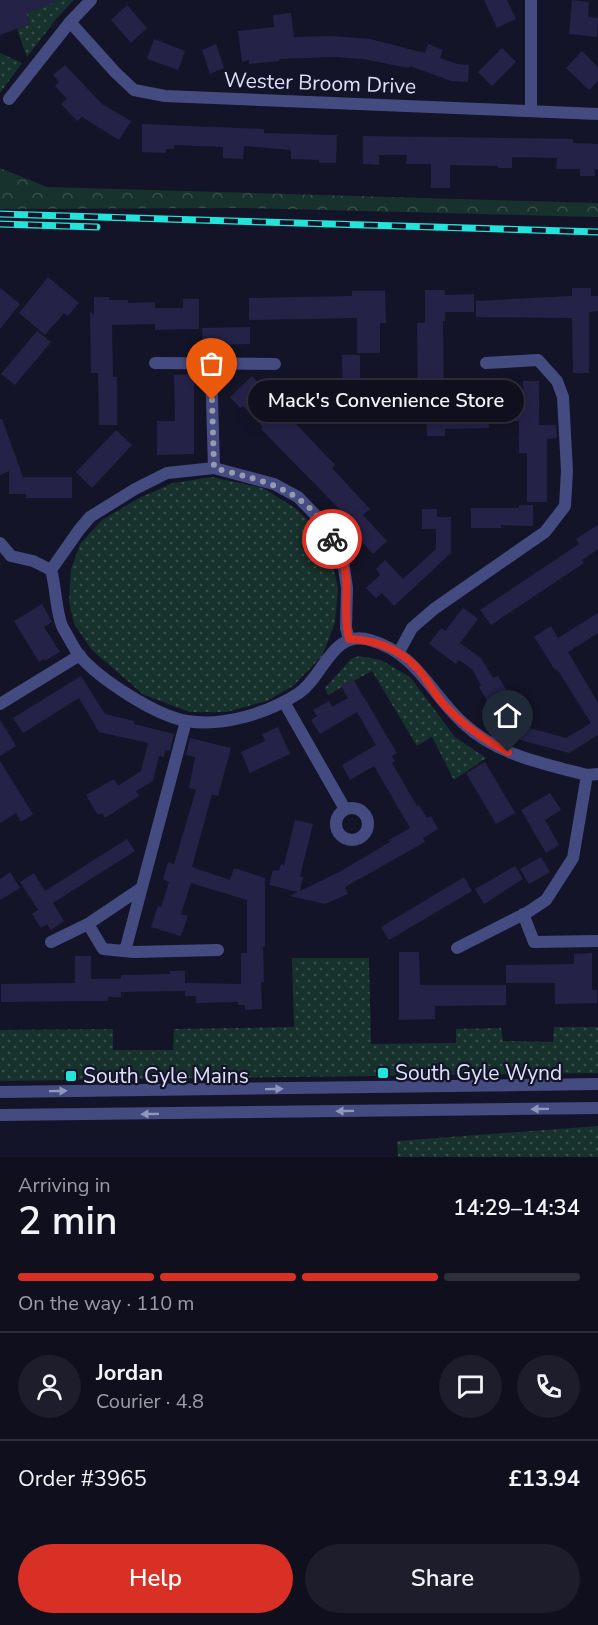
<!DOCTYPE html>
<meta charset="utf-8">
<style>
:root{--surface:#0f0f1e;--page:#1d1d2b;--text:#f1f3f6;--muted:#9b9ca4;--line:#2f2f3c;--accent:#d93025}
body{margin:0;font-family:"Nunito Sans",sans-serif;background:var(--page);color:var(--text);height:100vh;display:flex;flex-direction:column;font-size:22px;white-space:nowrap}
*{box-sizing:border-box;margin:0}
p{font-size:20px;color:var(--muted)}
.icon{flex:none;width:33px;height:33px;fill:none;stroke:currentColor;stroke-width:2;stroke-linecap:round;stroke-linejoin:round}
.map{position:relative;height:1157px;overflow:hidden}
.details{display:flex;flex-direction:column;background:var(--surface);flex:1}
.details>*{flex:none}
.pin{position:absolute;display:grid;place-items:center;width:51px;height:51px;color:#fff;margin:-62px -26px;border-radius:50% 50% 50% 0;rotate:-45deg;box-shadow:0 0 6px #0007}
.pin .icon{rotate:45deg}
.courier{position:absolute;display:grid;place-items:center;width:60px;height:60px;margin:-30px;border:4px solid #d93025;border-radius:50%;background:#fff;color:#222;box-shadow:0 2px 8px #0007}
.bubble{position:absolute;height:42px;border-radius:21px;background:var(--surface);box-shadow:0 3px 15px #0003,0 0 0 2px var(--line);font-size:20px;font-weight:600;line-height:42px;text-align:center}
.head em{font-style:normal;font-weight:600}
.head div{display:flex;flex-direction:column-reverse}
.head{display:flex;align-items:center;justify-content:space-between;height:102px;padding:0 18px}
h1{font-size:39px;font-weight:600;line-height:45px}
.bar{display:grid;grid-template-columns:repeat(4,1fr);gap:9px 6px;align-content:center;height:72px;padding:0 18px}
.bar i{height:8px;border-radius:4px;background:var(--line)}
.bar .on{background:var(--accent)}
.bar p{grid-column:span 4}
.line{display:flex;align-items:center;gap:15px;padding:0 18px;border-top:2px solid var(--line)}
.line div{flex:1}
.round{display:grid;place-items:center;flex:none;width:63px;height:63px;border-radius:32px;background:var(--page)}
.action{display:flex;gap:12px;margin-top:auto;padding:12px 18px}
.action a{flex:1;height:69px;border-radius:36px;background:var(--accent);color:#fff;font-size:24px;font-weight:600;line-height:69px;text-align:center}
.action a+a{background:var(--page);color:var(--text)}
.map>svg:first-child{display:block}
</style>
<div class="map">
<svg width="598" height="1157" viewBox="0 0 598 1157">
<defs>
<pattern id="grass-dots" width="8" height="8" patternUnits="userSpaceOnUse" patternTransform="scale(1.5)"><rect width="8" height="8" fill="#17312c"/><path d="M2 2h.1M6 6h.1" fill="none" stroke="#384f4c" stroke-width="1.8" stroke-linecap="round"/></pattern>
<pattern id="forest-crowns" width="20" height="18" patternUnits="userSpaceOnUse" patternTransform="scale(1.5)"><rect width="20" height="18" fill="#17312c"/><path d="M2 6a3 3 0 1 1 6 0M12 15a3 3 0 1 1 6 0" fill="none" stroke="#384f4c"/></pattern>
</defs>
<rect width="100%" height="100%" fill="#141428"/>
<!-- grass -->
<path fill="url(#grass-dots)" d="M59 0H74L57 18 27 57 17 29 30 24 26 13Z
M0 53 22 63 0 93Z
M212 477 263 488 295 508 319 530 331 555 338 588 335 623 322 656 293 686 267 701 227 712H190L144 695 92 650 74 624 69 602 71 569 80 544 102 520 139 498 173 483Z
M359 656 381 660 410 677 455 737 486 758 454 780 432 737 417 746 372 671 328 695 325 688 351 659Z
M292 958H369L371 1044 456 1043V1029L501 1028 503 1041 553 1042 554 1027H598V1073L0 1081V1030L113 1029V1050H173L174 1029 294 1027Z
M598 1126V1157H398L397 1141Z"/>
<!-- forest -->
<path fill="url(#forest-crowns)" d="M0 168 47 187 598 203V217L245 208 0 209Z"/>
<!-- building -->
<path fill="#242247" d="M0 0H58V1L26 13 30 24 0 35Z
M484 0H507L516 19 497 28Z
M572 0 589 2 588 17 598 18 597 37 569 34Z
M127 5 147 28 131 43 111 20Z
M291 13 294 37 333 36 370 39 425 53 428 44 443 50 440 58 457 64 469 65 468 82 451 81 410 66 409 68 363 59 334 57 279 59V61L249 64V60L242 62 238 31 274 27 273 15Z
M154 39 185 51 178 70 147 59Z
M216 44 224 68 210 74 202 50Z
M502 48 516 62 492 86 478 72Z
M582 51 598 67V81L589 90 566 68Z
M65 65 102 104 131 121 119 140 82 117 77 121 61 104 67 99 55 86 59 82 53 75Z
M142 124 264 129V133L337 135 336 163H319V160L291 159V150L244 146 243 159 223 158V147L174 145V149H166V153L142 152Z
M363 136 573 139V143L598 144V169H594L595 176H580V169H556L557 158 512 157V168H498V166L450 165V188H431V164H406L407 155H379V165L363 164Z
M48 277 79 303 68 316 64 313 45 335 19 313Z
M0 288 20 304 0 329Z
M572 288H591V296H598V311L589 312V373H573L572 318 476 317V301L572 296Z
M425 290H445V295L474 294V312H445V321H443L444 411H472V408L524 407 523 381H539V425H556L557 438 547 439V502H527V453H519V421H488L489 428 445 429V436H427L426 405 418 406 417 323H425Z
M352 291H385L386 323H380V353H357V318L249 320V298L352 296Z
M94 297H109V300H128V303L155 302V308H183V299H199V329L155 330V324L112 325 113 377H117V425H99L98 373H91L90 312 94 315Z
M250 327V344L203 345 202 328Z
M37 331 51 342 15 385 1 374Z
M342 355H360V409H343Z
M194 374V454L157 455V421H175L174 375Z
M252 376 263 387 259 390 279 412 282 409 335 465 332 468 370 509 363 515 387 541 373 554 348 527 353 523 261 429 263 427 243 406 240 408 230 397Z
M0 419H2L23 477H72V498H26V494H9V471L0 475Z
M116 430 132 445 92 488 76 472Z
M519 505H533V526L501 525V528H471V508H519Z
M422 509H437V517H451V553L394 606 382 593 376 598 366 588 380 575 376 569 385 560 403 579 436 549V529H422Z
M598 525V549L582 560 584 563 491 625 480 610 579 544 576 539Z
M42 604 52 622 44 627 60 652 45 661 44 659 39 662 14 621Z
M463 608 478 619 460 643 481 658 493 678 498 676 520 713 501 725 479 687 481 685 472 669 459 660 456 664 429 644 441 628 445 631Z
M598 613V633L568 652 598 703V735L569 753 520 740 511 723 566 738 591 723 557 669 555 670 534 637 551 626 558 638Z
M81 676 105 714 134 721V724L174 734 170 751 165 750 164 757 159 756 153 781 136 791 139 796 105 818 102 813 98 815 86 795 114 779 118 786 141 771 148 743 99 732 79 698 23 733 13 718Z
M353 679 397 753 392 756 395 761 392 763 417 806 419 805 427 818 431 816 438 829 423 838 425 842 345 887 348 894 325 904 290 896 298 892 269 885 273 870 279 871 281 864 284 865 295 820 313 824 300 876 303 877 300 891 341 871 390 842 389 840 410 828 374 766 350 780 342 765 376 745 357 712 320 734 311 720 317 716 313 710 329 701 332 707 348 698 341 686Z
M0 720 16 746 0 756Z
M278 727 290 754 250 773 241 752 265 741 262 734Z
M190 738 231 748 218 796 212 794 192 867 230 880 234 868 265 878V947H263L264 982H261L262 1009 245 1010V1005H238V1002L196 1003V996H185V991L121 992V997H108V1001L1 1002V984L75 983V956H91V979H121V975L170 974V971H185V983L241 984V953H247V900L191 883 181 914 188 916 181 936 151 927 158 906 161 907 169 882 163 879 168 862 174 864 196 790 189 788 195 757 186 755Z
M0 761 33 814 21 822 16 813 0 823Z
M485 762 515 813 496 824 466 773Z
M550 793 561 810 545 820 559 845 546 853 521 810Z
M127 839 135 851 53 903 64 921 51 930 47 924 41 928 32 914 38 910 20 882 34 873 45 891Z
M541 857 550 872 529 884 520 869Z
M515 866 523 879 484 904 475 889Z
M10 872 20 888 0 900V879Z
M464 877 472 891 389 940 381 927Z
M399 952H419L420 985H506V1005L435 1006V1019L399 1020Z
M592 953V990H597V1003L555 1004V983H506V965L574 964V954Z"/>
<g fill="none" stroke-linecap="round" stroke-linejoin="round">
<!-- minor -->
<path stroke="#444b81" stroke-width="12" d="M70 22 115 72 134 90 165 96 598 114
M9 99 70 22 91 0
M531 111V0
M155 363 275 364
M211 364 214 468
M0 543 11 556 33 561 51 570C56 586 56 615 63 628 68 636 73 647 79 655 99 679 156 716 187 721 224 727 268 713 299 693 324 676 332 629 370 640 418 654 429 692 463 723 497 755 544 764 587 775L598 774
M51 570 79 530 90 517 135 489 167 473 214 468 274 484 298 497 325 525 343 561 347 588 346 628 349 639
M399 652 412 628 434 609 545 532 565 506 567 471 563 397 557 381 538 360 486 363
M284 702 345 809
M0 704 80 655
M336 824a16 16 0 1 1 32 0a16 16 0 1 1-32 0Z
M523 914 534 942 598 941
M88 924 140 889
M51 942 88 924 103 949 134 952 218 950
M457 948 528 912 546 900 573 858 587 775
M125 951 186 721"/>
<!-- tertiary -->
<path stroke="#444b81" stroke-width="12" d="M0 1092 598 1084
M0 1115 598 1108"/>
<defs>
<path id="rail" d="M0 214 598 232
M0 224 97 227"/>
</defs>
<!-- rail casing -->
<use href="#rail" stroke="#22e4da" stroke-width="7"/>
<!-- rail -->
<use href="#rail" stroke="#141428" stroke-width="4.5" stroke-dasharray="14" stroke-linecap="butt"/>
</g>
<!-- one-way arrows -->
<defs><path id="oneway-solid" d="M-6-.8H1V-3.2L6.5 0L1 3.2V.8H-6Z" transform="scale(1.5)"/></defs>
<g fill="#9196be">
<use href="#oneway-solid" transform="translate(274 1089) rotate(-1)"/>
<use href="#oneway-solid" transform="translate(58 1091) rotate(-1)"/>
<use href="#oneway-solid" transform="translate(540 1109) rotate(179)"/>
<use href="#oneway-solid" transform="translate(345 1111) rotate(179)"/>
<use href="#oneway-solid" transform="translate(150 1114) rotate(179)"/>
</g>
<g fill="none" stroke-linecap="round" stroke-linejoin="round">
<!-- done -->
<path stroke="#9799b1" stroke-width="6" stroke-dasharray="0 10.8" d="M212 400 214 468C263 481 307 488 332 539"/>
<!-- route -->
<path stroke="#d93025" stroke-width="8" d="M332 539C335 546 340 553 343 561 351 586 342 613 349 639 374 640 398 648 416 667 426 677 432 690 441 701 460 723 482 739 508 752"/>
</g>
<!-- markers -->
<g fill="#22e4da" stroke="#141428" stroke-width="2">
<rect x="377" y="1067" width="12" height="12" rx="3"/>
<rect x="65" y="1070" width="12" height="12" rx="3"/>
</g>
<g text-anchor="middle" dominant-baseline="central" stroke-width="4.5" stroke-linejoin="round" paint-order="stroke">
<!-- street labels -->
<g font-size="21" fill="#dee0fb" stroke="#141428">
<text transform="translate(320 83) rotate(2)">Wester Broom Drive</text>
</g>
<!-- poi labels -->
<g font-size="21" fill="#dee0fb" stroke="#141428" text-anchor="start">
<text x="395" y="1073">South Gyle Wynd</text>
<text x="83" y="1076">South Gyle Mains</text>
</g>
</g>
</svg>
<div class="pin" style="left:212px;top:400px;background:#ea580c"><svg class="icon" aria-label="bag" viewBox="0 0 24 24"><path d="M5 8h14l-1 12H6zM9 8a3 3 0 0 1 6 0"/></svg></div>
<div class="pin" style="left:508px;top:752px;background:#1f2937"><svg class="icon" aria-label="home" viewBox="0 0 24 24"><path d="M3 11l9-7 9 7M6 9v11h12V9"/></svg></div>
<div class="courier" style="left:332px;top:539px"><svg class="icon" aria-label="bike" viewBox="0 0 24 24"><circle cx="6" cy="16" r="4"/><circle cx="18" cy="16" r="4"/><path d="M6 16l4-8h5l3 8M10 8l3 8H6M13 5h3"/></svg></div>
<div class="bubble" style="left:248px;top:380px;width:276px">Mack's Convenience Store</div>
</div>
<section class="details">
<div class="head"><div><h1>2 min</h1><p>Arriving in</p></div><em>14:29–14:34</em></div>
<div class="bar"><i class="on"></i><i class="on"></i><i class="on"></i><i></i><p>On the way · 110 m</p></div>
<div class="line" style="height:108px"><a class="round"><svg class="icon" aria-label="person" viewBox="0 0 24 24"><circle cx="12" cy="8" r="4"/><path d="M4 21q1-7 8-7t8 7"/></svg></a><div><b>Jordan</b><p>Courier · 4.8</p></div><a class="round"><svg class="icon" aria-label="chat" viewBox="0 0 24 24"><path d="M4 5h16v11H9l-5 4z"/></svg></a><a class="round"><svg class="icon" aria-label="phone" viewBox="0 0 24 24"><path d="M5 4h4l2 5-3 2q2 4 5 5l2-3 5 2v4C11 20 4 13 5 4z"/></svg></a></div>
<div class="line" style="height:78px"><div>Order #3965</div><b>£13.94</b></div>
<div class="action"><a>Help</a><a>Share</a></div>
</section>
